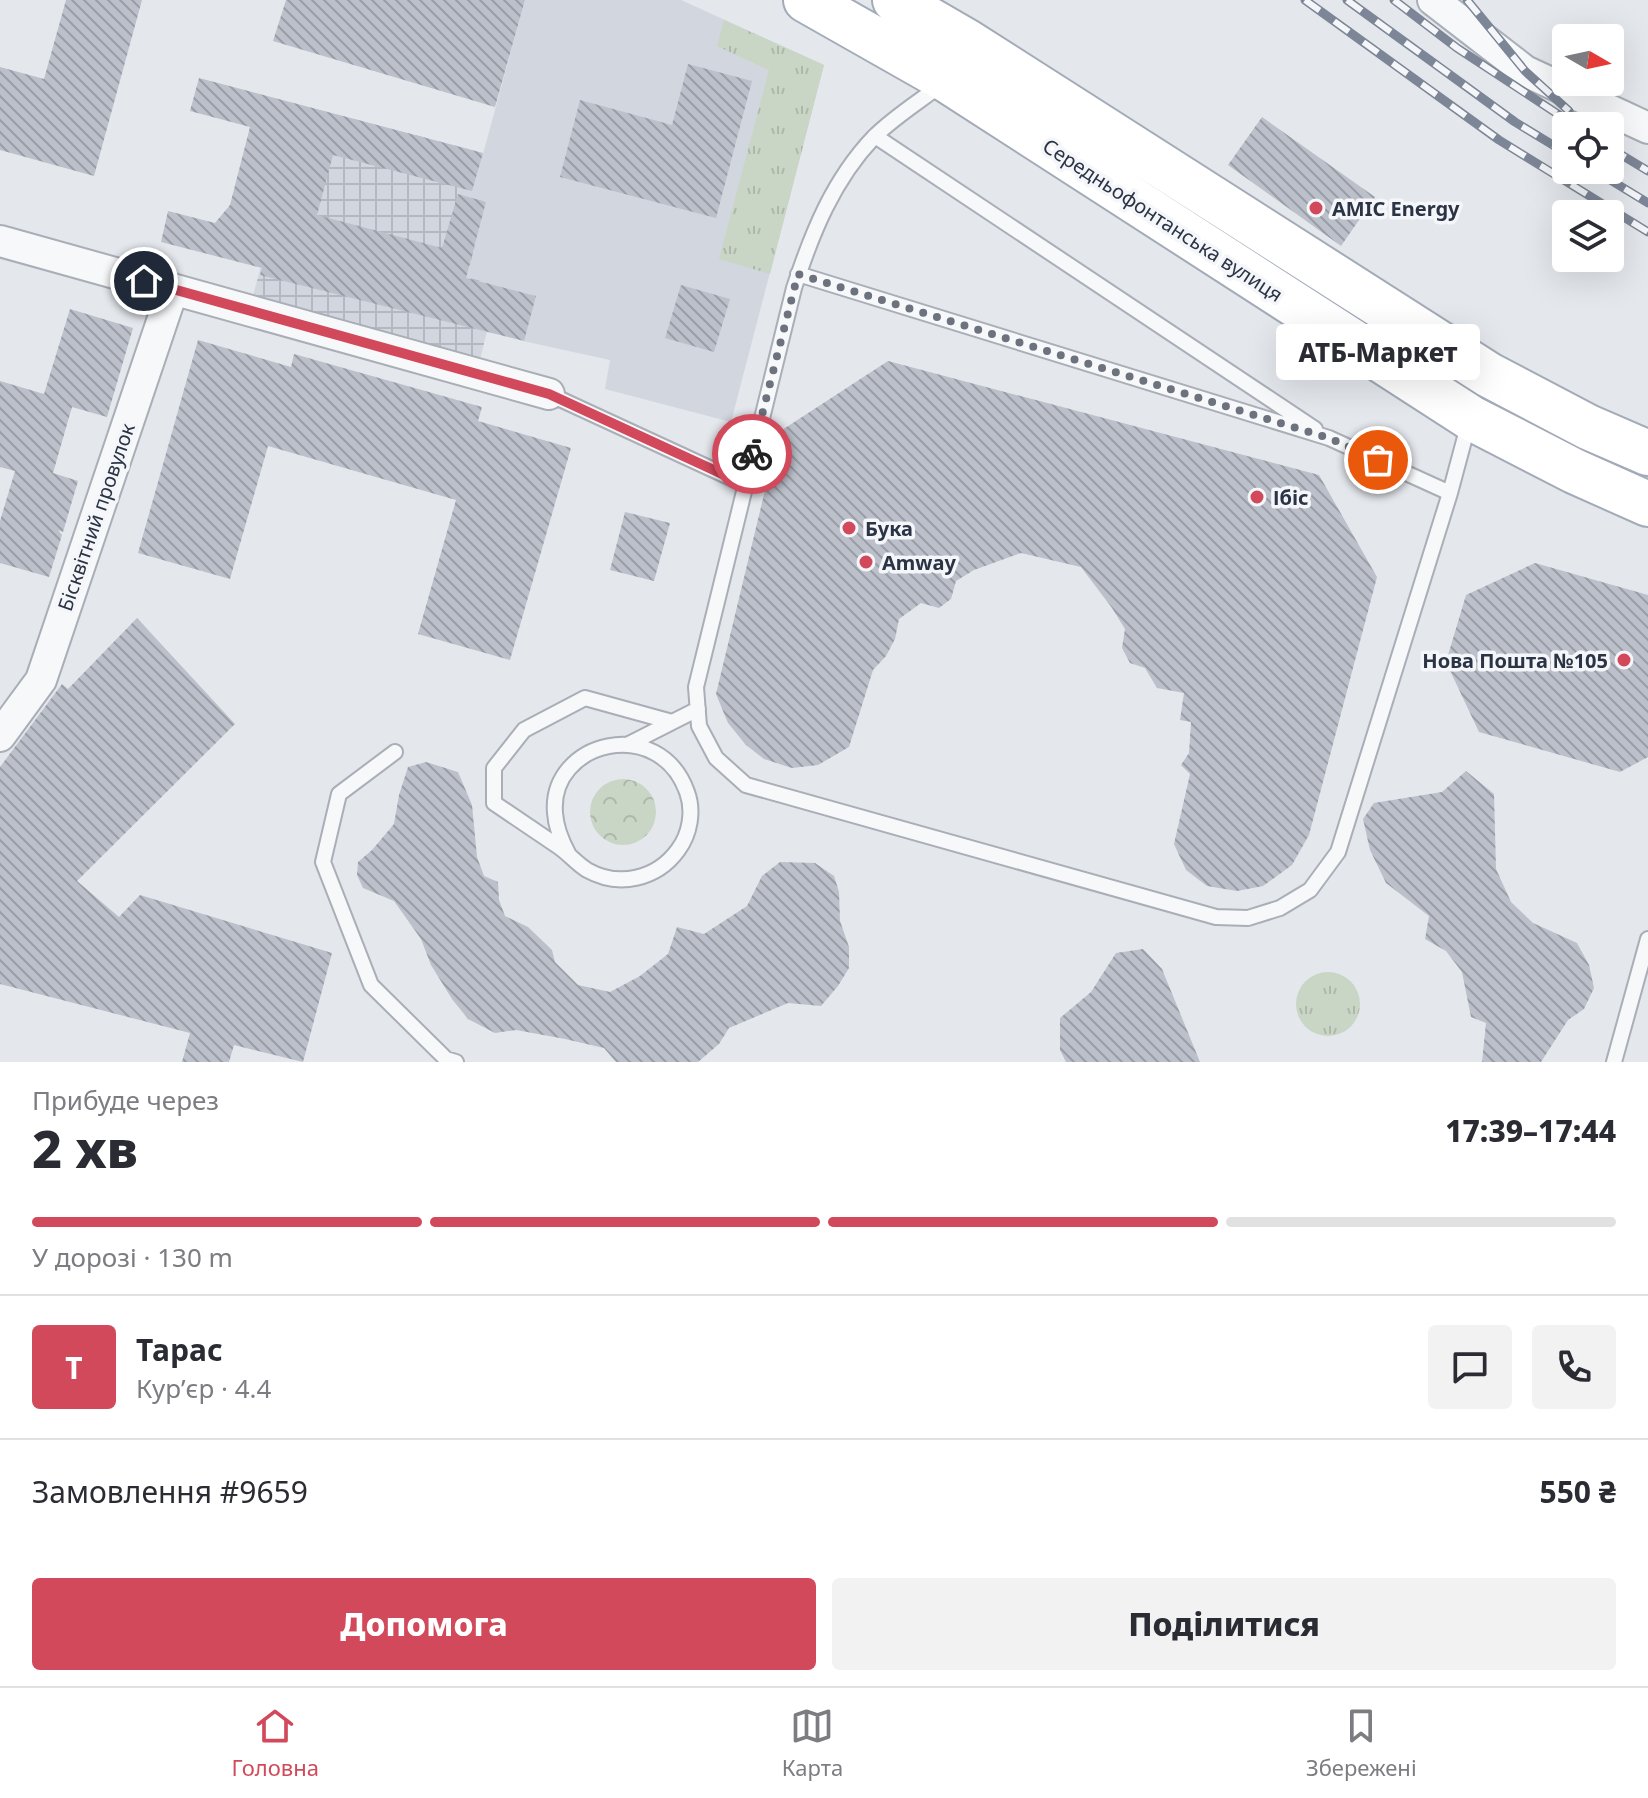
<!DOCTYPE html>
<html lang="uk">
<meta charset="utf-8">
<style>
:root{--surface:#fff;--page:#f2f2f3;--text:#2b2b33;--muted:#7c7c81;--line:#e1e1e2;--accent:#d1495b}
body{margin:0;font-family:"Noto Sans",sans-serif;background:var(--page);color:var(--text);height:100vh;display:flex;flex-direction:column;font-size:30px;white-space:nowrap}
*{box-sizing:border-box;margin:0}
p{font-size:26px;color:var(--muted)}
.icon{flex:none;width:44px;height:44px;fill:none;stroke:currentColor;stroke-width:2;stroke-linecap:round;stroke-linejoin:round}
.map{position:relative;height:1062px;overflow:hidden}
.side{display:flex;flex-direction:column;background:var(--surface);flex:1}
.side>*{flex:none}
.needle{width:52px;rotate:99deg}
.fabs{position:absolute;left:1552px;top:24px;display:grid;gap:16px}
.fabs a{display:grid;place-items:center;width:72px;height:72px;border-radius:8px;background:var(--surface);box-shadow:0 8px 32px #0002;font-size:40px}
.pin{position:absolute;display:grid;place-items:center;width:68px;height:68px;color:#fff;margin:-34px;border:4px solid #fff;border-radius:50%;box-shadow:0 2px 8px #0007}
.courier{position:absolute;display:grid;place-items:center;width:80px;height:80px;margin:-40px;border:6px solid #d1495b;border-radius:50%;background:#fff;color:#222;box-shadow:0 2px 10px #0007}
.bubble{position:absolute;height:56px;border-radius:8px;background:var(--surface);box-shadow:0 8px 32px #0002;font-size:26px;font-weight:800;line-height:56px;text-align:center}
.overview em{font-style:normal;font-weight:800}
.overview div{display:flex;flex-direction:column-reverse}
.overview{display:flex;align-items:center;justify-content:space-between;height:136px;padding:0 32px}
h1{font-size:52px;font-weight:800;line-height:60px}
.bar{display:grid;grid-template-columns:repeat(4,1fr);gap:12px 8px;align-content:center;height:96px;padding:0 32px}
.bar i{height:10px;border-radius:6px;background:var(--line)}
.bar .current{background:var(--accent)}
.bar p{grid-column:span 4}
.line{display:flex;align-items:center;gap:20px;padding:0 32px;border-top:2px solid var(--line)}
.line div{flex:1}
.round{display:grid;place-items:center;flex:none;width:84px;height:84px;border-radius:8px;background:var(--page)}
.action{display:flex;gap:16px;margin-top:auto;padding:16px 32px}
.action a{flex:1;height:92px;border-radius:8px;background:var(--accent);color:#fff;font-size:32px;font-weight:800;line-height:92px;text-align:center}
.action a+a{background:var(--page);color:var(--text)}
.dock{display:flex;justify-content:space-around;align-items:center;height:112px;border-top:2px solid var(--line);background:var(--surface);font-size:22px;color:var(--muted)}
.dock a{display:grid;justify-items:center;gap:4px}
.dock .current{color:var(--accent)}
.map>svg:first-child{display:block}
</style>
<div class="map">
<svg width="1648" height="1062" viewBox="0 0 1648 1062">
<defs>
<pattern id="industrial-grid" width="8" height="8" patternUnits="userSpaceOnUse" patternTransform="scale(2)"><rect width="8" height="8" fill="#d2d6de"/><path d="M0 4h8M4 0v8" fill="none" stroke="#b4b8c0"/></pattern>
<pattern id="grass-tufts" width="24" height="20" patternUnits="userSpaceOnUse" patternTransform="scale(2)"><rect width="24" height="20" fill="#c9d6c5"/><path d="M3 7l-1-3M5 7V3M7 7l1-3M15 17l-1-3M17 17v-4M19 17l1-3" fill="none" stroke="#adb8ab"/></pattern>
<pattern id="park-crowns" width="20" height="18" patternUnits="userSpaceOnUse" patternTransform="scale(2)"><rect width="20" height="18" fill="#c9d6c5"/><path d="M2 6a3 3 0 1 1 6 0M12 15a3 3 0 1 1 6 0" fill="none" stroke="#adb8ab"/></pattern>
<pattern id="building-back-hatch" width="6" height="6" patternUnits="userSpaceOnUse" patternTransform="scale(2)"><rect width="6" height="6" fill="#bbc0ca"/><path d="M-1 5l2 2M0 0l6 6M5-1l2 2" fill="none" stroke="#989da6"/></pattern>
</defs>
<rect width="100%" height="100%" fill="#e4e7ec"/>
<!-- built -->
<path fill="#d2d6de" d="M525 0H681L824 65 731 422 605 389 610 360 523 341 535 296 466 278 486 202 458 194 469 149 483 154Z"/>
<!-- industrial -->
<path fill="url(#industrial-grid)" d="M304 106 469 149 458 194 486 202 467 277 498 286 477 372 250 307Z"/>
<!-- grass -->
<path fill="url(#grass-tufts)" d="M724 20 824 65 770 274 719 259 769 70 717 46Z
M1296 1004a32 32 0 1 1 64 0a32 32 0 1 1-64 0Z"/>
<!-- park -->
<path fill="url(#park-crowns)" d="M590 812a33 33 0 1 1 66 0a33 33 0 1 1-66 0Z"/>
<!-- building -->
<path fill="url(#building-back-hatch)" d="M66 0H142L94 176 0 150V67L44 79Z
M286 0H525L495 107 273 41Z
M688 64 752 81 716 218 560 177 580 100 672 125Z
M199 78 483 153 472 191 333 155 317 215 442 248 458 194 486 202 466 278 536 296 524 341 260 275 262 268 161 242 168 211 215 223 230 205 250 127 190 111Z
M1262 117 1375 197 1341 246 1228 165Z
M681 285 730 299 714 352 665 338Z
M70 309 133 328 107 417 72 407 53 473 78 481 63 532 58 530 62 535 49 577 0 563V521L15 471 0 467V381L44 394Z
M198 340 291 367 294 354 482 407 478 421 571 448 510 660 418 634 456 500 268 446 230 579 138 553Z
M888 361 1319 475 1377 577 1309 835 1292 865 1263 886 1237 891 1207 886 1186 870 1174 844 1190 774 1181 765 1189 753 1191 722 1180 720 1184 693 1157 688 1145 668 1130 663 1122 648 1125 629 1112 608 1081 567 1021 553 974 570 956 581 951 599 939 608 921 603 899 619 895 639 886 656 873 670 849 747 818 765 792 768 764 759 746 745 728 723 716 694 779 432Z
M625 512 670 523 654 581 610 570Z
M1535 563 1648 595V757L1620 772 1479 732 1446 662 1466 595Z
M137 618 235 724 77 881 119 917 140 895 332 953 303 1062 234 1045 229 1062H182L190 1033 0 984V767L62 684 68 689Z
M426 762 458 772 472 805 477 857 484 876 498 882 499 900 505 916 528 927 552 950 555 962 578 985 610 992 640 976 668 954 677 927 704 934 747 906 762 876 780 862 815 863 834 876 839 892 840 921 849 947V968L838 986 821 1006 788 1003 729 1028 719 1044 698 1062H616L604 1048 565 1039 516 1030 495 1033 468 1019 452 999 431 965 421 939 394 901 363 888 357 875 358 862 372 850 394 824 399 795 408 767Z
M1466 771 1494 794 1496 869 1511 902 1533 923 1577 943 1589 965 1594 988 1584 1009 1568 1020 1541 1062H1482L1486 1023 1471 1017 1462 972 1446 951 1425 939 1429 916 1386 883 1370 850 1363 819 1374 803 1442 792Z
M1143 949 1162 969 1200 1062H1066L1060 1050V1018L1091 992 1116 953Z"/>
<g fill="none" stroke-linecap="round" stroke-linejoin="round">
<defs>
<path id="lane" d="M942 84C920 101 894 117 874 137 833 180 812 233 794 288L696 687 699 726 716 758 746 785 1216 917 1248 918 1280 908 1310 890 1338 852 1450 493 1469 422
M875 136 1315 429
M798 274 1329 438 1450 493
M549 394 744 484
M629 744 698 709
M395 752 339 794 323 862 371 985 446 1059 456 1062
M568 853C561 840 556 828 555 813 549 741 659 714 687 792 694 811 690 834 678 850 657 879 619 888 587 870 577 864 569 854 559 847 537 832 515 817 494 803V768L524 730 585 698 672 722
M1614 1062 1648 939"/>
<path id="street" d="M1433 0 1525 71 1648 128
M0 241 549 394
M0 736 41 680 173 289"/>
<path id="primary" d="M806 0 947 80 1471 418 1574 471 1648 504
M895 0 966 41 1489 375 1588 427 1648 453"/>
</defs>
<!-- lane casing -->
<use href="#lane" stroke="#a9aeb7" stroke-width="18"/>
<!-- street casing -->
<use href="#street" stroke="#a9aeb7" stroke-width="34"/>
<!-- primary casing -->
<use href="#primary" stroke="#a3abb8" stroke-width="48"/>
<!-- lane -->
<use href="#lane" stroke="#f7f8fa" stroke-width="14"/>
<!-- street -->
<use href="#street" stroke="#f7f8fa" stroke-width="30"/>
<!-- primary -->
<use href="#primary" stroke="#fff" stroke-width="44"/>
<defs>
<path id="rail" d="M1305 0 1499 140 1648 232
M1347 0 1515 122 1566 153
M1394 0 1457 48 1576 126
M1467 0 1525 71 1569 111
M1610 148 1648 171
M1594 170 1648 203"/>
</defs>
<!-- rail casing -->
<use href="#rail" stroke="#7d8696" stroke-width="9"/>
<!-- rail -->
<use href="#rail" stroke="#f4f6f9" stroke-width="6" stroke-dasharray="18" stroke-linecap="butt"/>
</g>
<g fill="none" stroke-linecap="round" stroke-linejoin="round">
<!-- done -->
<path stroke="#6c737f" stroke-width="8" stroke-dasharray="0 14.4" d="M752 454 798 274 1329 438 1378 460"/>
<!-- route -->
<path stroke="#d1495b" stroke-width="10" d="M144 281 549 394 744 484 752 454"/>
</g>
<!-- markers -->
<g fill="#d1495b" stroke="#f4f6f9" stroke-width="3">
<circle cx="1316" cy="208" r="8"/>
<circle cx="1257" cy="497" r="8"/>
<circle cx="849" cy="528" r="8"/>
<circle cx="866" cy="562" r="8"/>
<circle cx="1624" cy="660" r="8"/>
</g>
<g text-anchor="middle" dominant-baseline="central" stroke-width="7" stroke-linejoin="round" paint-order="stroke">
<!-- poi labels -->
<g font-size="20" font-weight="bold" fill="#2b3445" stroke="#f4f6f9" text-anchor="start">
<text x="1332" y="208">AMIC Energy</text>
<text x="1273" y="497">Ібіс</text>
<text x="865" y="528">Бука</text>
<text x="882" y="562">Amway</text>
<text x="1608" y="660" text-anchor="end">Нова Пошта №105</text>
</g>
<!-- street labels -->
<g font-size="20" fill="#2b3445" stroke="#f4f6f9">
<text transform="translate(1163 220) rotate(33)">Середньофонтанська вулиця</text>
<text transform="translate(96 517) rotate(-71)">Бісквітний провулок</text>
</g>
</g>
</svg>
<div class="fabs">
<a><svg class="needle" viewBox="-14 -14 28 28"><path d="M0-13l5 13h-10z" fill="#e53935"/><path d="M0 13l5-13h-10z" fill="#7c7c81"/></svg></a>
<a><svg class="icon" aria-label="locate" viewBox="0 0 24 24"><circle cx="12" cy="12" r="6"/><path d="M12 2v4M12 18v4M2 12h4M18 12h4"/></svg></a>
<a><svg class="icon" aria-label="layers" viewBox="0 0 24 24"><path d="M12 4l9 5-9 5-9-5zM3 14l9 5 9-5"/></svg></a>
</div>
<div class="pin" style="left:1378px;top:460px;background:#ea580c"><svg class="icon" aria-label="bag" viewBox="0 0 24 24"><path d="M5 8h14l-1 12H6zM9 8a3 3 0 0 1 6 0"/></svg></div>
<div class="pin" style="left:144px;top:281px;background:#1f2937"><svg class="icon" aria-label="home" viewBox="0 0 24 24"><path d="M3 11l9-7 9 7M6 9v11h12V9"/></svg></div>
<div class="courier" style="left:752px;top:454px"><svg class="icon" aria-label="bike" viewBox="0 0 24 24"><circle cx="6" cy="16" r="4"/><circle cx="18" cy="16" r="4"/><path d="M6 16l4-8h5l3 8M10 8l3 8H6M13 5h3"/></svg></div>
<div class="bubble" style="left:1276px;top:324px;width:204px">АТБ-Маркет</div>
</div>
<section class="side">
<div class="overview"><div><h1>2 хв</h1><p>Прибуде через</p></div><em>17:39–17:44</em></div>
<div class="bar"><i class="current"></i><i class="current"></i><i class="current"></i><i></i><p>У дорозі · 130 m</p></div>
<div class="line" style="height:144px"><b class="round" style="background:var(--accent);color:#fff">Т</b><div><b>Тарас</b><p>Кур’єр · 4.4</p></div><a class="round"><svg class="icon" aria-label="chat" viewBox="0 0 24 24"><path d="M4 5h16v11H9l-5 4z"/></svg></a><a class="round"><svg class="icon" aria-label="phone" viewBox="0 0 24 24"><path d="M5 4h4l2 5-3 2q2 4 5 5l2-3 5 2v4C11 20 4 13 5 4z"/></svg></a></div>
<div class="line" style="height:104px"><div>Замовлення #9659</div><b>550 ₴</b></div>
<div class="action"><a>Допомога</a><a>Поділитися</a></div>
</section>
<nav class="dock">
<a class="current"><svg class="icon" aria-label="home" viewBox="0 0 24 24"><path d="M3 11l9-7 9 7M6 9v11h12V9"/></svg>Головна</a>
<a><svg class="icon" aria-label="map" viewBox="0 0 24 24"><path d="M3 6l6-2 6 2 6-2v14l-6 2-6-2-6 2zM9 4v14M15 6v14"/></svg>Карта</a>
<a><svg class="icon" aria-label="saved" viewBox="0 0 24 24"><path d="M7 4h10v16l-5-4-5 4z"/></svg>Збережені</a>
</nav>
